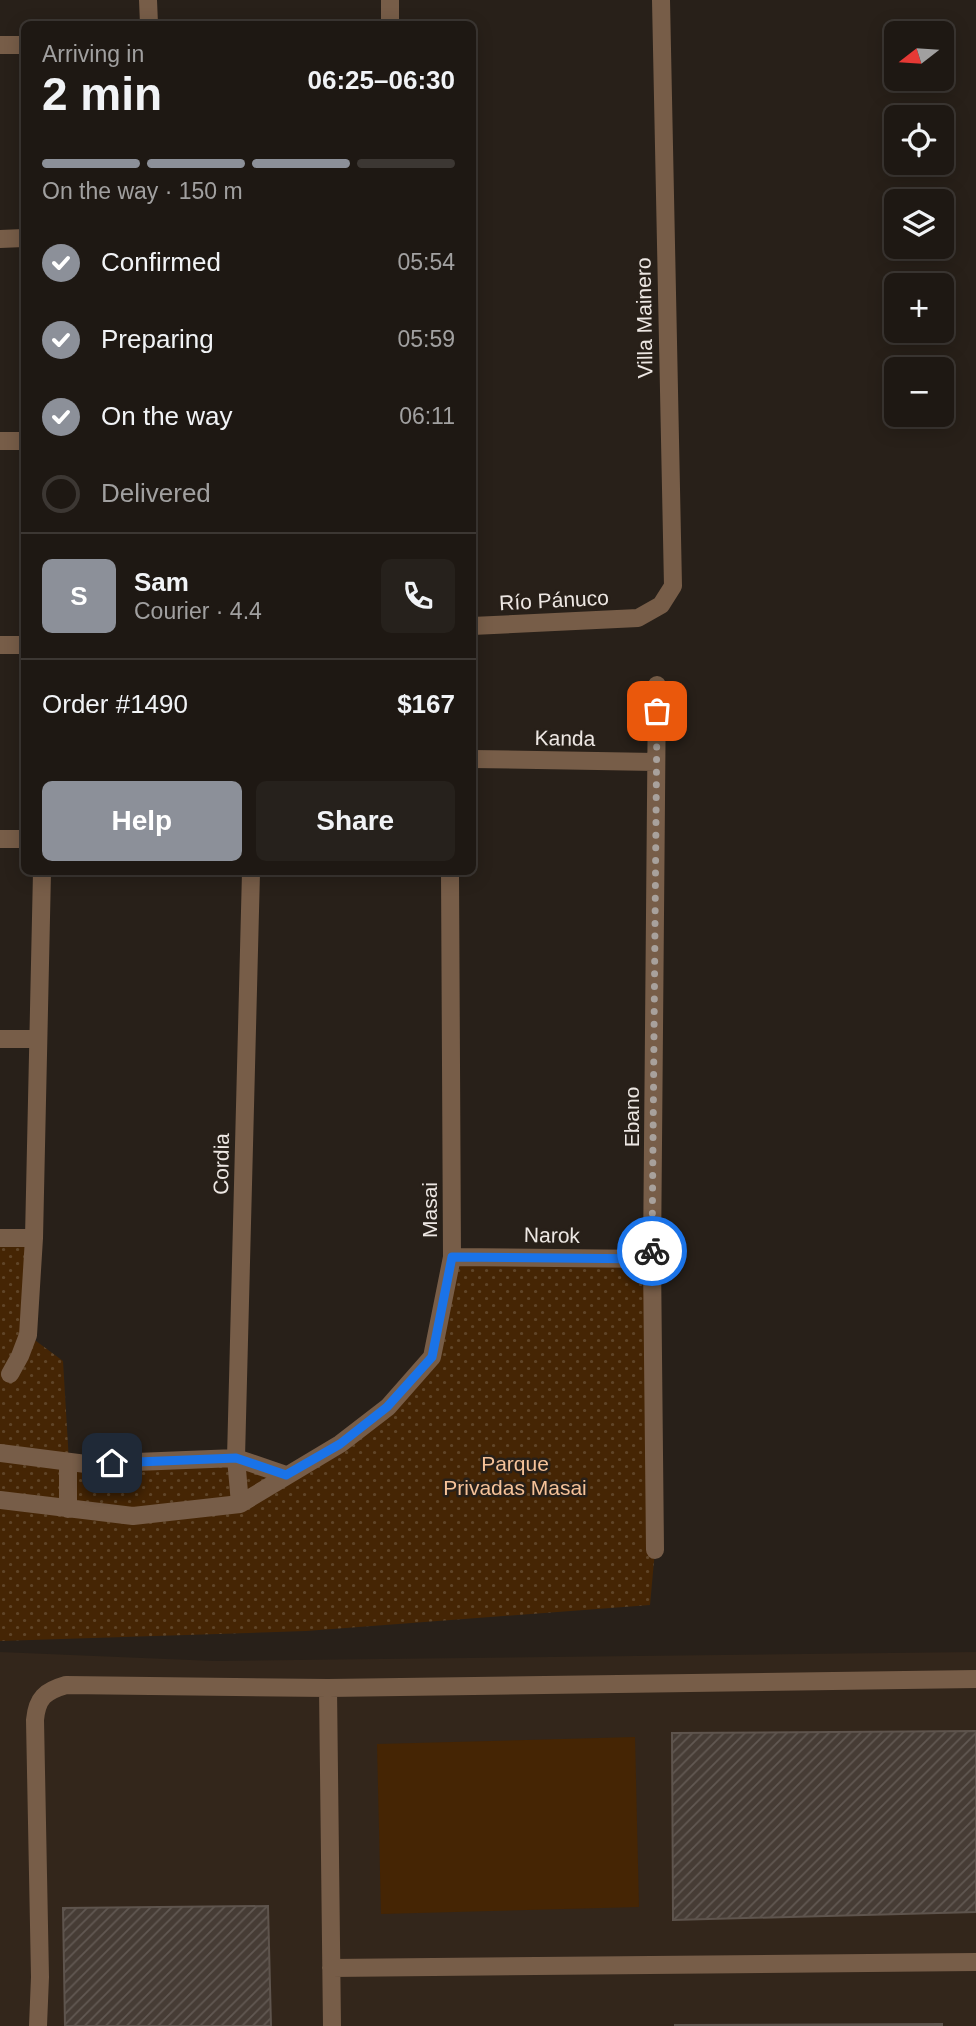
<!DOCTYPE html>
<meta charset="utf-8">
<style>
:root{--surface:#1e1813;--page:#26211c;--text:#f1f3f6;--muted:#a1a0a0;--line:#3c3733;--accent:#8c9099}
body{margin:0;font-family:Arial,sans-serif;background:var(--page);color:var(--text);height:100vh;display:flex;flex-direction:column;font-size:26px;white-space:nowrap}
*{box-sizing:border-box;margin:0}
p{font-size:23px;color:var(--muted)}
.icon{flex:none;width:38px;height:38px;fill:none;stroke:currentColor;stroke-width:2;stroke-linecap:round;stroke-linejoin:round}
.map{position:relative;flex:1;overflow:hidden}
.drawer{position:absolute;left:21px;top:21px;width:455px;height:854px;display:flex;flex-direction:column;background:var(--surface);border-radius:10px;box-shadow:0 4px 18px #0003,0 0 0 2px var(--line)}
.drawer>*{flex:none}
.needle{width:46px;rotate:253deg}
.fabs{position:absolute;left:884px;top:21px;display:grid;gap:14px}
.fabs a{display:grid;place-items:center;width:70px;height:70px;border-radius:10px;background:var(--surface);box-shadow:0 4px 18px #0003,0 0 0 2px var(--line);font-size:35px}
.pin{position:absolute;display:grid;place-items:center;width:60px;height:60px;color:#fff;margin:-30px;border-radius:14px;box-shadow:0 4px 10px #0006}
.courier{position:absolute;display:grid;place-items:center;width:70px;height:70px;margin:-35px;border:5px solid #1a73e8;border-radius:50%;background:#fff;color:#222;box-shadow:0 2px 9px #0007}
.headline em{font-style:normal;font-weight:800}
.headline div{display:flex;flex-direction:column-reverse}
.headline{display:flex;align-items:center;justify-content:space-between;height:119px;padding:0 21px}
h1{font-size:46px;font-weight:800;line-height:52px}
.bar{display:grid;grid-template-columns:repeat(4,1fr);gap:10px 7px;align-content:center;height:84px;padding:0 21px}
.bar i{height:9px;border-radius:5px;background:var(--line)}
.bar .active{background:var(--accent)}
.bar p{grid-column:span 4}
.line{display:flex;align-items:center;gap:18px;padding:0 21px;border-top:2px solid var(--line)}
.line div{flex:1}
.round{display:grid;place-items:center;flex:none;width:74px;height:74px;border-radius:10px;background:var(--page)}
ol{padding:0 21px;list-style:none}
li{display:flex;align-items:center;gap:21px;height:77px}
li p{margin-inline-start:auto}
li .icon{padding:7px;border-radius:50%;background:var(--accent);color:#fff;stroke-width:4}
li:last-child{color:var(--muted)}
li i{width:38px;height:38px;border:4px solid var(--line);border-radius:50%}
.button{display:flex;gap:14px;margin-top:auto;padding:14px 21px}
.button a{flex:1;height:80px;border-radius:10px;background:var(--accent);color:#fff;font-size:28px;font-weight:800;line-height:80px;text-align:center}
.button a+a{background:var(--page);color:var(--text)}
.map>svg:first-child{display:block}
</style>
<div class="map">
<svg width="976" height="2026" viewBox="0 0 976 2026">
<defs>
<pattern id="park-dots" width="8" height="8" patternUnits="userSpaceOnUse" patternTransform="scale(1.75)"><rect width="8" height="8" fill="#452504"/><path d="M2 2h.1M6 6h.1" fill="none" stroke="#604528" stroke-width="1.8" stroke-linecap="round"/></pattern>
<pattern id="building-hatch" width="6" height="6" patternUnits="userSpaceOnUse" patternTransform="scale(1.75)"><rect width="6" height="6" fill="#463c35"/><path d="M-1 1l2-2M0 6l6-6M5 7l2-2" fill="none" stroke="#615852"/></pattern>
</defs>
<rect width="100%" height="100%" fill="#282019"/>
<!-- built -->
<path fill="#33261b" d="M0 1652 214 1661 976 1652V2026H0Z"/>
<!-- grass -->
<path fill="#452504" d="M635 1737 639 1907 381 1914 377 1744Z"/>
<!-- park -->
<path fill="url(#park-dots)" d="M0 1238H34L28 1335 63 1361 69 1462 236 1458 286 1475 340 1444 432 1357 452 1257 652 1259 655 1550 650 1605 306 1631 0 1641Z"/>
<!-- building -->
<path fill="url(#building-hatch)" stroke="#5e544d" stroke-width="2" d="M976 1731V1912L673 1920 672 1733Z
M268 1906 271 2026H65L63 1908Z
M942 2024V2026L674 2025Z"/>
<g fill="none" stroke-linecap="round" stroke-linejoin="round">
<!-- minor -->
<path stroke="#775d48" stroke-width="18" d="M148 0 149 24
M390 0V24
M0 45H24
M0 239 24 238
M0 441H24
M472 626 638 618 661 605 673 586 661 0
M0 645H24
M472 759 656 762
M0 839H24
M0 1039H38
M0 1238H34
M452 1257 652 1259
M10 1374 20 1356 28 1335 34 1238 42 872
M0 1453 86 1464 236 1458 286 1475
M0 1500 133 1516 240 1504 340 1444 388 1407 432 1357 452 1257 450 872
M240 1504 236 1458 251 872
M68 1509V1462
M655 1550 652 1259 657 685
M328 1688 332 2026
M331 1968 976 1962
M38 2026 40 1977 35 1720C37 1698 45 1691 66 1685L328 1688 976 1679"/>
</g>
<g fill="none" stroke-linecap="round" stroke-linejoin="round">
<!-- done -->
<path stroke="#a8a19c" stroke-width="7" stroke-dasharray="0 12.6" d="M652 1251 657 711"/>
<!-- route -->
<path stroke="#1a73e8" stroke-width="9" d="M112 1463 236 1458 286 1475 340 1444 387 1407 432 1357 452 1257 652 1259V1251"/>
</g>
<g text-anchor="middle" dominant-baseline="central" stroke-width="5" stroke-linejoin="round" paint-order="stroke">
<!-- street labels -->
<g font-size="21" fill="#ede7e3" stroke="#282019">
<text transform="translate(644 318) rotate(-91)">Villa Mainero</text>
<text transform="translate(554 600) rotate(-3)">Río Pánuco</text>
<text transform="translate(565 738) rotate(1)">Kanda</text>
<text transform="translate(631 1117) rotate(-90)">Ebano</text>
<text transform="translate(221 1164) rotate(-89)">Cordia</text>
<text transform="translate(429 1210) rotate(-90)">Masai</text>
<text transform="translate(552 1235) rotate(1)">Narok</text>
</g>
<!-- park labels -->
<g font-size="21" fill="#f5c299" stroke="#282019">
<text x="515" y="1463">Parque<tspan x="515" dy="24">Privadas Masai</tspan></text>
</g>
</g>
</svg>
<div class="fabs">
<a><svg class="needle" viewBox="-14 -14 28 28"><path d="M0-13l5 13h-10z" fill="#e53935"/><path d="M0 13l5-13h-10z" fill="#a1a0a0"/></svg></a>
<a><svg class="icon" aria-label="locate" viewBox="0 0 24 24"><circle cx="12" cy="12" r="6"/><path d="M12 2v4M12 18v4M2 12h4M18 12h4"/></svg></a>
<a><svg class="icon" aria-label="layers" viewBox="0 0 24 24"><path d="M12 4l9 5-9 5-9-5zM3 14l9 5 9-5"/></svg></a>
<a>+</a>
<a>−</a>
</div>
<div class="pin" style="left:657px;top:711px;background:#ea580c"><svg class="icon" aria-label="bag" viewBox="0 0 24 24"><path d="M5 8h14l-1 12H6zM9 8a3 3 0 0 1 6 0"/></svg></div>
<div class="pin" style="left:112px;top:1463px;background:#1f2937"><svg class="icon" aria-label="home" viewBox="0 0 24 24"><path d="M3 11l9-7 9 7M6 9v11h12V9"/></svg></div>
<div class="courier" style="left:652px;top:1251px"><svg class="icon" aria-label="bike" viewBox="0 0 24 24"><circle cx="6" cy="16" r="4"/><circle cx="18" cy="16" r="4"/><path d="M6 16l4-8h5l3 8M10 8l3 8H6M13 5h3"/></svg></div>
<section class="drawer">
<div class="headline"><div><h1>2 min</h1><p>Arriving in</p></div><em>06:25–06:30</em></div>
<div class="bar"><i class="active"></i><i class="active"></i><i class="active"></i><i></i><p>On the way · 150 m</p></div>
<ol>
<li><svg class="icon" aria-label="check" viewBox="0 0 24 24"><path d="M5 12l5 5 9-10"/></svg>Confirmed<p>05:54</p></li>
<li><svg class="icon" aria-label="check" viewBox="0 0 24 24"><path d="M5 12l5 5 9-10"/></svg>Preparing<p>05:59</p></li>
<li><svg class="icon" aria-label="check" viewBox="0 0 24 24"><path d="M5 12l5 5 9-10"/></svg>On the way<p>06:11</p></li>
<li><i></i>Delivered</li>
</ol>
<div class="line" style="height:126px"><b class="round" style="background:var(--accent);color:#fff">S</b><div><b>Sam</b><p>Courier · 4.4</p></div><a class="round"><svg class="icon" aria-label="phone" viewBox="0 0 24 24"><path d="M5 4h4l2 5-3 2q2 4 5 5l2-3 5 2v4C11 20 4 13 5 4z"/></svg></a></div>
<div class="line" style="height:91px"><div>Order #1490</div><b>$167</b></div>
<div class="button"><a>Help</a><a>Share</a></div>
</section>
</div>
